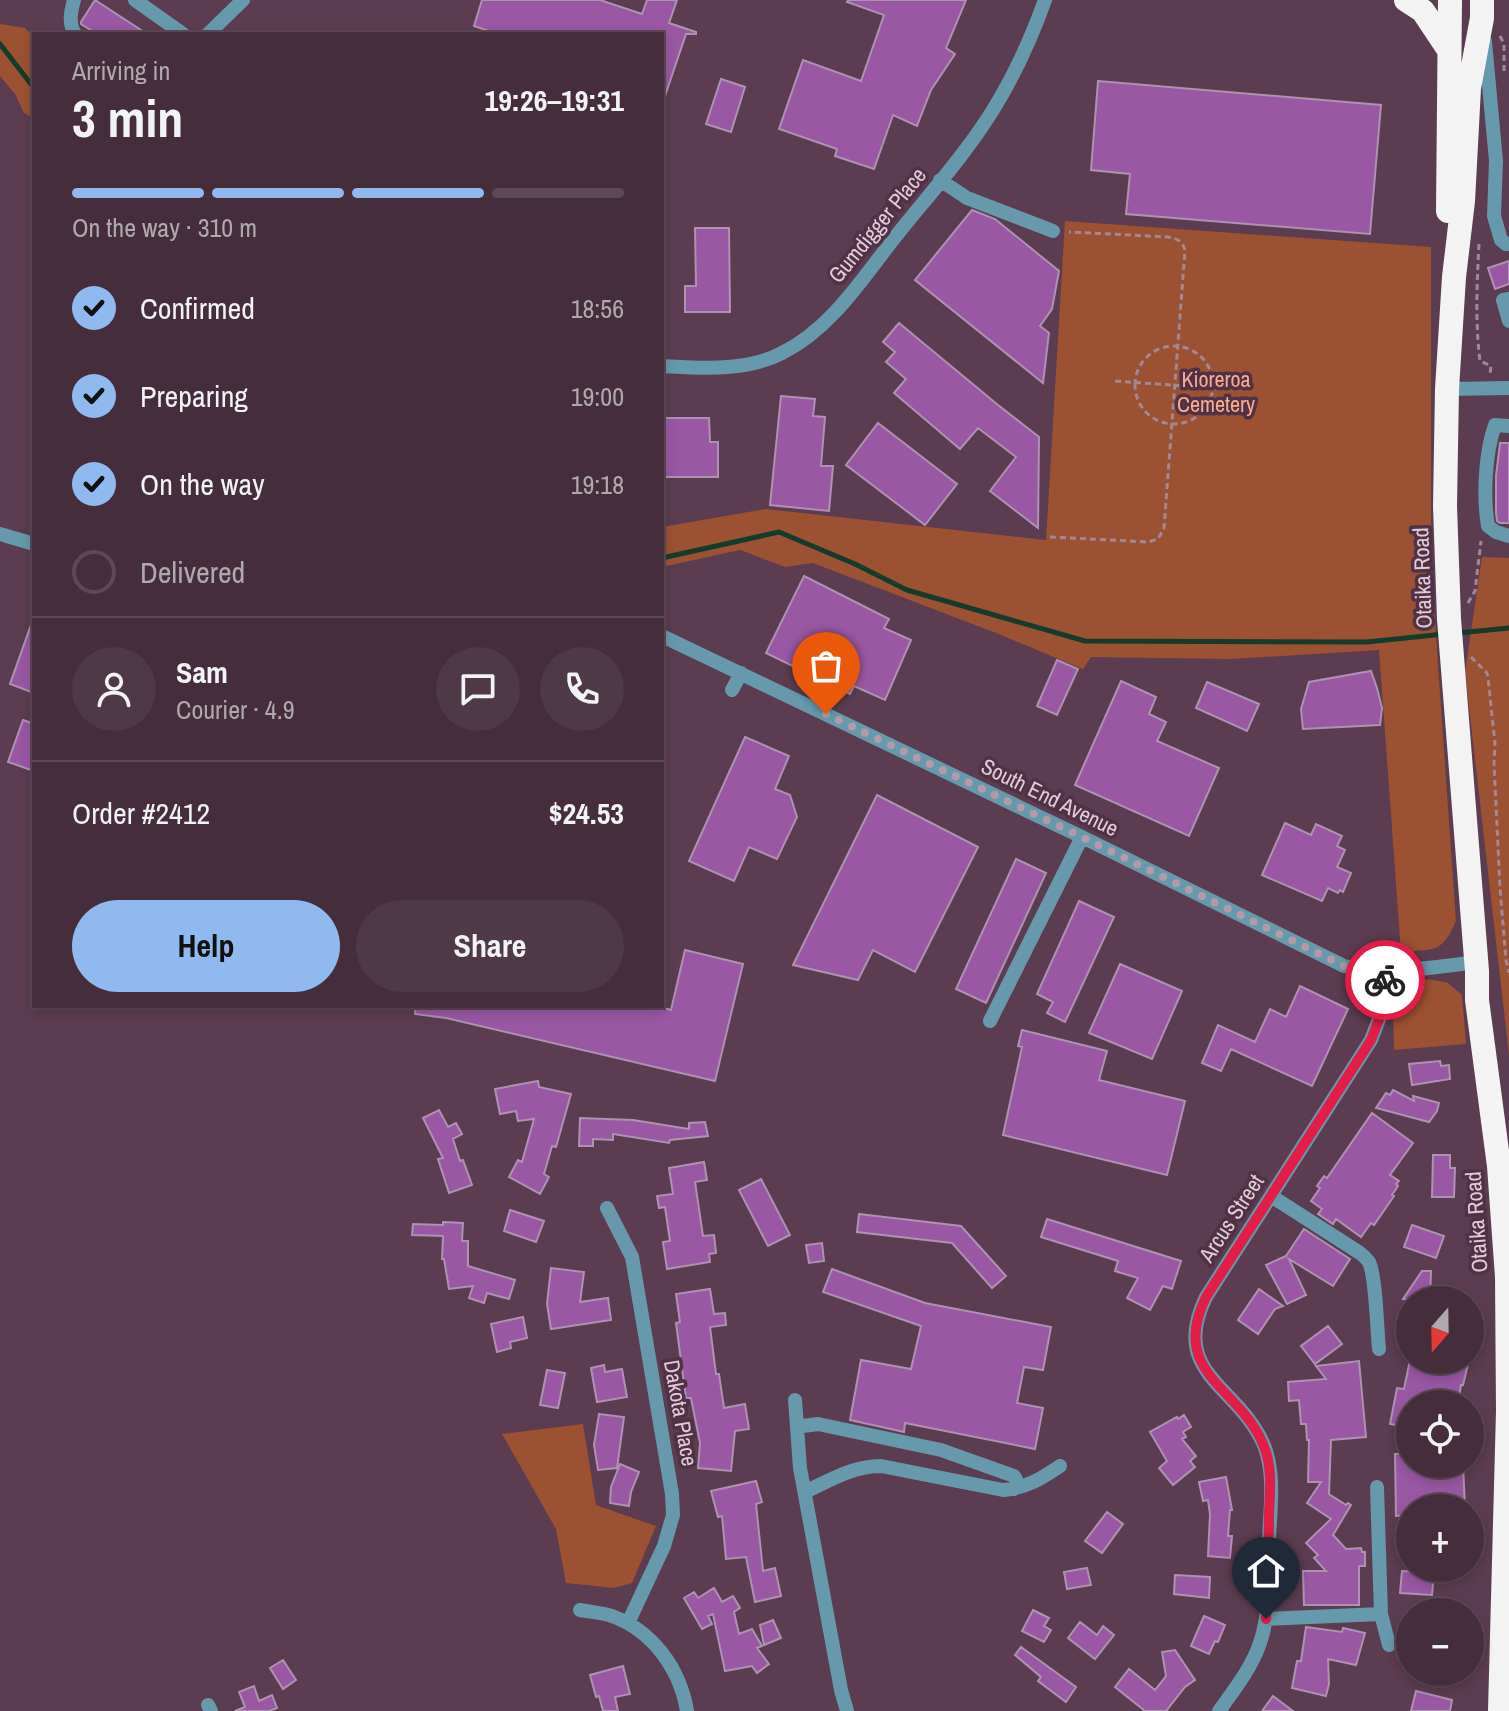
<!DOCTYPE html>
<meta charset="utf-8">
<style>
:root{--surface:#452d3c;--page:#4f3947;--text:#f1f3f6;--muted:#b0a8af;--line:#5d4956;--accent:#90b9f0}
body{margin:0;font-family:"Archivo Narrow",sans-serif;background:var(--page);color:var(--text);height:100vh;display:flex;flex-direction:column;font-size:30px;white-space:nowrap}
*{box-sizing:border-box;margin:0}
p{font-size:26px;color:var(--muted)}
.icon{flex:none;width:44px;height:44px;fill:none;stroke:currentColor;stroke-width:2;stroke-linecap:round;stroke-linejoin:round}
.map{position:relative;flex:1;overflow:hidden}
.side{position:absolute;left:32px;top:32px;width:632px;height:976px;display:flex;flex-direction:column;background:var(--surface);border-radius:0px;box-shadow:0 4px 12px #0003,0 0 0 2px var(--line)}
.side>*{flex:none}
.needle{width:52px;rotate:200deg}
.buttons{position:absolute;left:1396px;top:1286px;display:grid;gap:16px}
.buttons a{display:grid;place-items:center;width:88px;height:88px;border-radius:50%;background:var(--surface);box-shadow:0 4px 12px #0003,0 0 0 2px var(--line);font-size:40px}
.pin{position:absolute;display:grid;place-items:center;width:68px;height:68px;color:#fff;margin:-82px -34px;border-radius:50% 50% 50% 0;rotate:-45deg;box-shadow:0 0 8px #0007}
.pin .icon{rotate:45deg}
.courier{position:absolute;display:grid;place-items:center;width:80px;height:80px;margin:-40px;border:6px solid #e11d48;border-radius:50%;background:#fff;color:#222;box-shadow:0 2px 10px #0007}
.head em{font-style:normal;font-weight:700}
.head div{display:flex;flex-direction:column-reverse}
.head{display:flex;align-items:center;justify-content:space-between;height:136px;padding:0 40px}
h1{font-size:52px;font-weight:700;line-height:60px}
.bar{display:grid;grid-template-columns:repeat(4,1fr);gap:12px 8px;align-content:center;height:96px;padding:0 40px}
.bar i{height:10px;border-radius:6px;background:var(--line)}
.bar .selected{background:var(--accent)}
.bar p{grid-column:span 4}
.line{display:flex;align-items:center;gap:20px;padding:0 40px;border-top:2px solid var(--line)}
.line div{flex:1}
.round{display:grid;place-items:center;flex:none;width:84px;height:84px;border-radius:42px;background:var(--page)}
ol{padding:0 40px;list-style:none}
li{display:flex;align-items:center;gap:24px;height:88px}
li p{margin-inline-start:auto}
li .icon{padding:8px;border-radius:50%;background:var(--accent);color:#111;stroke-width:4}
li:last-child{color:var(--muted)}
li i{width:44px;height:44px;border:4px solid var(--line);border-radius:50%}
.action{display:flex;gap:16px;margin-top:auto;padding:16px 40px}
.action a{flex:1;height:92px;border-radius:48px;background:var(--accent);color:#111;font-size:32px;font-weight:700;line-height:92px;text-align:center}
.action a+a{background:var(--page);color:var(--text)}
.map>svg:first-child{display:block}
</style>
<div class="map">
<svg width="1509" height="1711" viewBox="0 0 1509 1711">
<rect width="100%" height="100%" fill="#5c3c50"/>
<!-- green -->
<path fill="#9c5133" d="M0 24 25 28 34 37V118L24 113 15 94 0 76Z
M1065 221 1431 247V565L1456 921C1442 954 1434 949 1401 952L1379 650 1231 659 1091 657 1083 669 996 633 813 563 785 567 740 550 662 567V527L766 509 1046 540Z
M1482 557 1509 558V1055L1465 672Z
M1429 979 1448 983 1462 995 1466 1044 1394 1050 1393 1011 1403 986Z
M583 1424 596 1505 656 1526 632 1583 614 1588 566 1583 556 1529 502 1434Z"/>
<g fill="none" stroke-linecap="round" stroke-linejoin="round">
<!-- stream -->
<path stroke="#153c2b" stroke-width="5" d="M0 44 34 88
M662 558 779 532 855 564 907 590 1085 641 1367 642 1444 634
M1458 633 1509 628"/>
</g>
<!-- building -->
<path fill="#9957a4" stroke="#ad92b1" stroke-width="2" d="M95 0 147 34H97L81 24V22Z
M482 0H600L642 14 647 0H677L669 23 696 32V34H686L664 99 662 98V34H498L474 26Z
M848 0H966L946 48 955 54 931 90 917 126 893 115 874 169 835 156 837 149 779 129 803 60 861 81 884 15 847 2Z
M721 79 745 87 731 132 706 124Z
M1098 81 1381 105 1370 234 1126 214 1130 174 1091 170Z
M972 210 995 219 1059 271 1052 309 1040 326 1049 333 1043 383 915 280Z
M695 228H729L730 312H685V286H696Z
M1509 261V284L1495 289 1488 268Z
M899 323 998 405 1039 437 1038 528 990 491 1016 457 978 428 960 449 894 393 906 379 886 362 895 352 883 342Z
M781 396 815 399 813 416 825 417 821 466H833L829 511 770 505Z
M662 418H709L710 442H718V477H662Z
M878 423 957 484 925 525 846 465Z
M1500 443H1509V523H1500L1497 521 1496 513V476Z
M804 576 889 619 884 628 911 640 885 700 854 686 850 694 766 653Z
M32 622H34V693L10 684Z
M1057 660 1078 669 1057 715 1037 706Z
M1371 671 1377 688 1382 708 1380 725 1303 729 1301 709 1309 682Z
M1121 681 1156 697 1149 714 1166 722 1157 741 1219 768 1189 836 1075 785Z
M1207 682 1259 704 1247 731 1196 708Z
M23 720 34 724V771L8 762Z
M745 737 789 756 775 789 790 795 797 817 777 859 749 847 734 881 689 861Z
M877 795 978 847 915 972 873 950 858 980 793 965Z
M1285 823 1311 835 1316 824 1342 836 1337 846 1345 850 1337 867 1351 873 1343 892 1340 890 1338 893 1328 888 1322 901 1262 875Z
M1016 859 1046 873 986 1003 956 989Z
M1079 901 1114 917 1065 1022 1047 1013 1053 1002 1037 994Z
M685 950 743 964 715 1081 446 1018 415 1014 416 1006H656L671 1010Z
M1120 964 1182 991 1152 1059 1089 1033Z
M1300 986 1348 1009 1312 1086 1231 1049 1221 1071 1202 1063 1218 1025 1255 1042 1270 1009 1286 1017Z
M1022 1030 1107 1051 1099 1080 1185 1101 1167 1175 1003 1135 1022 1047 1018 1046Z
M1440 1061 1441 1066 1449 1065 1450 1079 1412 1085 1409 1064Z
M538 1081 539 1087 571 1094 556 1147 552 1146 544 1174 549 1177 540 1194 509 1177 518 1160 522 1162 534 1119 518 1121 516 1111 500 1114 495 1089Z
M1393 1090 1414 1101 1413 1096 1439 1103 1437 1111 1429 1122 1376 1108 1386 1093 1390 1095Z
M439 1110 448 1127 456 1123 462 1134 453 1139 460 1161 463 1160 472 1185 449 1193 438 1159 443 1158 423 1118Z
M1372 1113 1413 1143 1390 1175 1399 1181 1396 1184 1398 1186 1392 1195 1394 1196 1374 1225 1371 1223 1361 1237 1336 1219 1333 1224 1318 1214 1322 1209 1311 1201 1320 1188 1317 1186 1324 1176 1327 1178Z
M580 1118 633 1120 689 1129V1123L705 1122 708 1136 670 1140 669 1143 613 1134V1140L593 1139V1146H579Z
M1433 1155H1450V1168H1455L1454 1197H1432Z
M704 1162 707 1180 695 1182 703 1236 714 1235 716 1253 709 1254 710 1262 667 1269 663 1242 670 1241 665 1207 659 1208 657 1196 673 1194 669 1168Z
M761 1179 790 1235 768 1246 739 1190Z
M510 1210 544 1221 536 1242 504 1231Z
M859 1214 961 1226 1006 1276 992 1288 952 1243 857 1232Z
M1047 1219 1181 1261 1172 1289 1163 1286 1150 1310 1127 1298 1138 1278 1115 1271 1118 1261 1041 1237Z
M443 1222 463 1223 462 1241H468V1266L515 1280 509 1299 487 1293 484 1303 469 1298 473 1286 449 1289 444 1259H442L443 1236 412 1235 413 1224 443 1225Z
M1412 1225 1444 1236 1436 1258 1404 1247Z
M1304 1229 1350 1259 1333 1286 1289 1259 1306 1295 1287 1304 1266 1265 1286 1256Z
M822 1243 824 1261 809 1263 806 1245Z
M551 1268 584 1272 580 1302 608 1298 611 1320 551 1329 547 1304Z
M832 1269 925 1303 1051 1327 1043 1370 1024 1367 1017 1403 1043 1408 1035 1449 905 1423 904 1432 850 1420 861 1360 911 1369 921 1326 823 1292Z
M1422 1271H1431L1430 1300 1403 1299Z
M710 1289 714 1314 725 1313 726 1325 710 1327 716 1374H719L724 1408 745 1404 749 1429 735 1431 731 1471 698 1468 700 1443 691 1398H686L676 1323 680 1322 676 1294Z
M1259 1289 1283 1306 1275 1309 1258 1334 1238 1320Z
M523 1317 527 1338 510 1342 511 1348 497 1352 491 1324Z
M1399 1323H1410V1344L1398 1343Z
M1328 1326 1342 1344 1315 1364 1301 1346Z
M1410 1360H1469L1463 1385H1461L1458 1404 1421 1402V1404H1410V1427L1390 1424 1397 1388 1404 1389Z
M1359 1361 1366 1437 1331 1440 1329 1494 1346 1505 1348 1503 1351 1505 1333 1535 1346 1549 1361 1548 1362 1552H1365V1566H1359V1605H1304L1303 1571H1326L1314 1558 1318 1555 1306 1543 1331 1519 1307 1503 1321 1482H1308L1309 1440H1307L1306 1424H1301L1299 1400 1289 1401 1288 1382 1326 1379 1316 1366Z
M604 1365 605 1372 622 1369 627 1397 597 1402 591 1368Z
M547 1370 565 1373 558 1408 540 1405Z
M599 1414 624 1417 617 1468 598 1470 594 1445Z
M1184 1415 1191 1427 1183 1432 1186 1437 1182 1439 1196 1456 1190 1461 1195 1467 1173 1485 1159 1468 1167 1461 1150 1432 1177 1417 1178 1419Z
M1395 1454H1410V1464H1463L1465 1508H1410V1515L1396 1516Z
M620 1464 639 1472 631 1492 629 1506 610 1503 611 1487Z
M1226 1477 1232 1510H1230L1228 1536H1232L1230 1558 1208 1556 1210 1514 1208 1500 1203 1501 1199 1482Z
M756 1481 762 1502 756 1504 763 1571 775 1568 781 1596 755 1602 746 1557 726 1559 722 1516 718 1517 711 1491Z
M1107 1512 1123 1524 1102 1553 1085 1541Z
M1087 1568 1091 1585 1067 1589 1064 1572Z
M1402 1571 1434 1573 1432 1595 1400 1593Z
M1175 1575 1210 1577 1209 1598 1174 1594Z
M714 1588 722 1602 733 1596 740 1608 734 1612 739 1634 752 1629 762 1646 757 1648 769 1664 757 1673 752 1666 725 1671 713 1614 708 1616 712 1624 702 1629 684 1598 694 1592 698 1598Z
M1033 1610 1049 1618 1044 1626 1051 1630 1044 1642 1022 1631Z
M1204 1616 1225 1625 1218 1642 1215 1641 1209 1654 1191 1646Z
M773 1620 781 1638 764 1645 760 1625Z
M1080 1622 1097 1635 1103 1626 1114 1635 1095 1659 1068 1638Z
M1306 1627 1342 1632 1343 1628 1365 1633 1356 1665 1328 1659 1329 1684 1326 1696 1292 1688 1297 1661H1301Z
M1021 1647 1076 1687 1066 1702 1038 1681 1041 1677 1015 1655Z
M1175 1650 1195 1680 1185 1687 1166 1711H1145L1115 1687 1129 1669 1155 1690 1166 1676 1162 1652Z
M283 1660 296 1680 283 1689 270 1668Z
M623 1666 630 1694 615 1697 618 1711H603L599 1696 596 1697 590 1675Z
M254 1686 259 1701 272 1695 277 1708 269 1711H235L245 1707 239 1692Z
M1416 1691 1452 1700 1450 1711H1411Z
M1273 1696 1293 1711H1262Z"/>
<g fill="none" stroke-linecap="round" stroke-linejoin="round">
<!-- path -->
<path stroke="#a28897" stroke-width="3" stroke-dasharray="6 4" stroke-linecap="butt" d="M1500 36 1504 44V71
M1479 244C1477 283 1475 322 1480 361L1491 366 1490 374
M1135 385a39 39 0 1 1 78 0a39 39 0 1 1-78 0Z
M1115 381 1213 388
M1050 537 1148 542 1158 539 1164 528 1185 250C1182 240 1177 239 1168 237L1069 232
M1468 603 1475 591 1481 541
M1471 657 1487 673 1488 678 1495 743 1494 763 1500 888 1506 960 1509 973"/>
<!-- minor -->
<path stroke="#6599ab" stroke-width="14" d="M74 0C71 11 68 23 75 34
M135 0 183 34
M208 34 243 0
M1485 42 1496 161 1494 216 1501 240 1506 244H1509
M940 180 967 198 1053 231
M1509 299 1503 300 1509 321
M662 366C701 368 746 372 782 353 830 329 860 282 892 241 926 198 968 152 996 105 1016 72 1032 36 1045 0
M1447 389 1509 388
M1509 426 1495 425C1485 453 1483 497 1488 526L1496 532 1509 536
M0 534 34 544
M662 636 1082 837 1344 966C1387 975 1433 968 1475 962
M732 690 741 673
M990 1021 1082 837
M1271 1196 1360 1253C1364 1256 1366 1258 1369 1262 1376 1277 1377 1330 1379 1349
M607 1208 632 1257 672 1494 673 1515 664 1546 628 1623
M795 1400 800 1468 841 1690 847 1711
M798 1429 803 1426 818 1424 941 1450 1014 1476C1018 1481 1017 1484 1014 1489
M1377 1487 1381 1614 1389 1645
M805 1492C830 1480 853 1466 881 1466L1003 1490C1026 1488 1041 1479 1060 1466
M580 1610C591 1612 602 1613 612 1616 653 1631 680 1669 687 1711
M1266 1619 1381 1614
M208 1705 211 1711
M1219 1711C1234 1690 1251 1669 1260 1643 1271 1611 1268 1574 1269 1540 1270 1510 1276 1472 1263 1443 1237 1385 1169 1373 1206 1297L1371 1040 1383 1009 1385 971"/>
<!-- highway -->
<path stroke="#f3f3f3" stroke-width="24" d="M1406 0 1423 11 1449 50
M1482 0V18L1469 88 1463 201 1454 277 1447 389 1445 506 1449 619 1477 971V1000L1499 1166 1507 1277 1508 1411 1500 1711
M1448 211 1450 0"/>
</g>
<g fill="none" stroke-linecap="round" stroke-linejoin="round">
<!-- done -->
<path stroke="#b29aa8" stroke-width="8" stroke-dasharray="0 14.4" d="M826 714 1082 837 1344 966 1363 970 1385 971V980"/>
<!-- route -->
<path stroke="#e11d48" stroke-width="10" d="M1266 1619C1268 1583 1269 1548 1269 1513 1270 1493 1272 1471 1266 1452 1246 1388 1167 1377 1206 1297L1371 1040 1383 1009 1385 980"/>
</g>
<g text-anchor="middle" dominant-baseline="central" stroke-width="7" stroke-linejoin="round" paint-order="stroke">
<!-- street labels -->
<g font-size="22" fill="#e1ccd8" stroke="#513145">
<text transform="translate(877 225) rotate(-51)">Gumdigger Place</text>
<text transform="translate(1422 578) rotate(-92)">Otaika Road</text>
<text transform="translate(1050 797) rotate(26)">South End Avenue</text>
<text transform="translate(1231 1218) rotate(-57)">Arcus Street</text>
<text transform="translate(1476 1222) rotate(-94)">Otaika Road</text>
<text transform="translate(681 1413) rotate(80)">Dakota Place</text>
</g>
<!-- park labels -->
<g font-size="22" fill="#f9ac8e" stroke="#513145">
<text x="1216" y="379">Kioreroa<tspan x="1216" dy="25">Cemetery</tspan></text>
</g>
</g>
</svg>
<div class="buttons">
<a><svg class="needle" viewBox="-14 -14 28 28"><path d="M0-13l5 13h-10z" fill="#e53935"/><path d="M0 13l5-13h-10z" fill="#b0a8af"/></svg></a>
<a><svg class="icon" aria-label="locate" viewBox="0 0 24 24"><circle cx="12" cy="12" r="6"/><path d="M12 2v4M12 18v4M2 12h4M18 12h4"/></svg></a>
<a>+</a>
<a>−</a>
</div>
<div class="pin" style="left:826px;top:714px;background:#ea580c"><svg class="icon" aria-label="bag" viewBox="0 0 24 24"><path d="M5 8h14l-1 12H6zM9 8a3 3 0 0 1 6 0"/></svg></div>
<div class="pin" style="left:1266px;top:1619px;background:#1f2937"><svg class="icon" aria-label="home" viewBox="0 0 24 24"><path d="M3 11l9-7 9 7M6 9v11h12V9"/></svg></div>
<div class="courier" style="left:1385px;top:980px"><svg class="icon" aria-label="bike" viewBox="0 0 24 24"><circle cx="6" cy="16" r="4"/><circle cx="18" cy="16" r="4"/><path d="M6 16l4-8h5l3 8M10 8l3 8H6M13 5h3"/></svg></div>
<section class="side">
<div class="head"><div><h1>3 min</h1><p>Arriving in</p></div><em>19:26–19:31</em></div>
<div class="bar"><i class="selected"></i><i class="selected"></i><i class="selected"></i><i></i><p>On the way · 310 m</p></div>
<ol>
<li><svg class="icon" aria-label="check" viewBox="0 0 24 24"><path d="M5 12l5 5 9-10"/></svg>Confirmed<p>18:56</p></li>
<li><svg class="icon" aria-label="check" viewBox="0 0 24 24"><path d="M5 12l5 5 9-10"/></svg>Preparing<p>19:00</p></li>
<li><svg class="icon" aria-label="check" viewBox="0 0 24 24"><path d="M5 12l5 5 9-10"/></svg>On the way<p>19:18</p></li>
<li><i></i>Delivered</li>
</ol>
<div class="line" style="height:144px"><a class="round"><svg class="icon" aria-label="person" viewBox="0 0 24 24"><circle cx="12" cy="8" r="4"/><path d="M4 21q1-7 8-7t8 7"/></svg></a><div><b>Sam</b><p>Courier · 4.9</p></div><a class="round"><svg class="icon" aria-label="chat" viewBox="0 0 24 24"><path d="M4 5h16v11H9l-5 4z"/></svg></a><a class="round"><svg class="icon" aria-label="phone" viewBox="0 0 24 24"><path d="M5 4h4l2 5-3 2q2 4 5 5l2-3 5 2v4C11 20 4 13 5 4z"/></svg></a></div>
<div class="line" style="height:104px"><div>Order #2412</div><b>$24.53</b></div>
<div class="action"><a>Help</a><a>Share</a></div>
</section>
</div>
